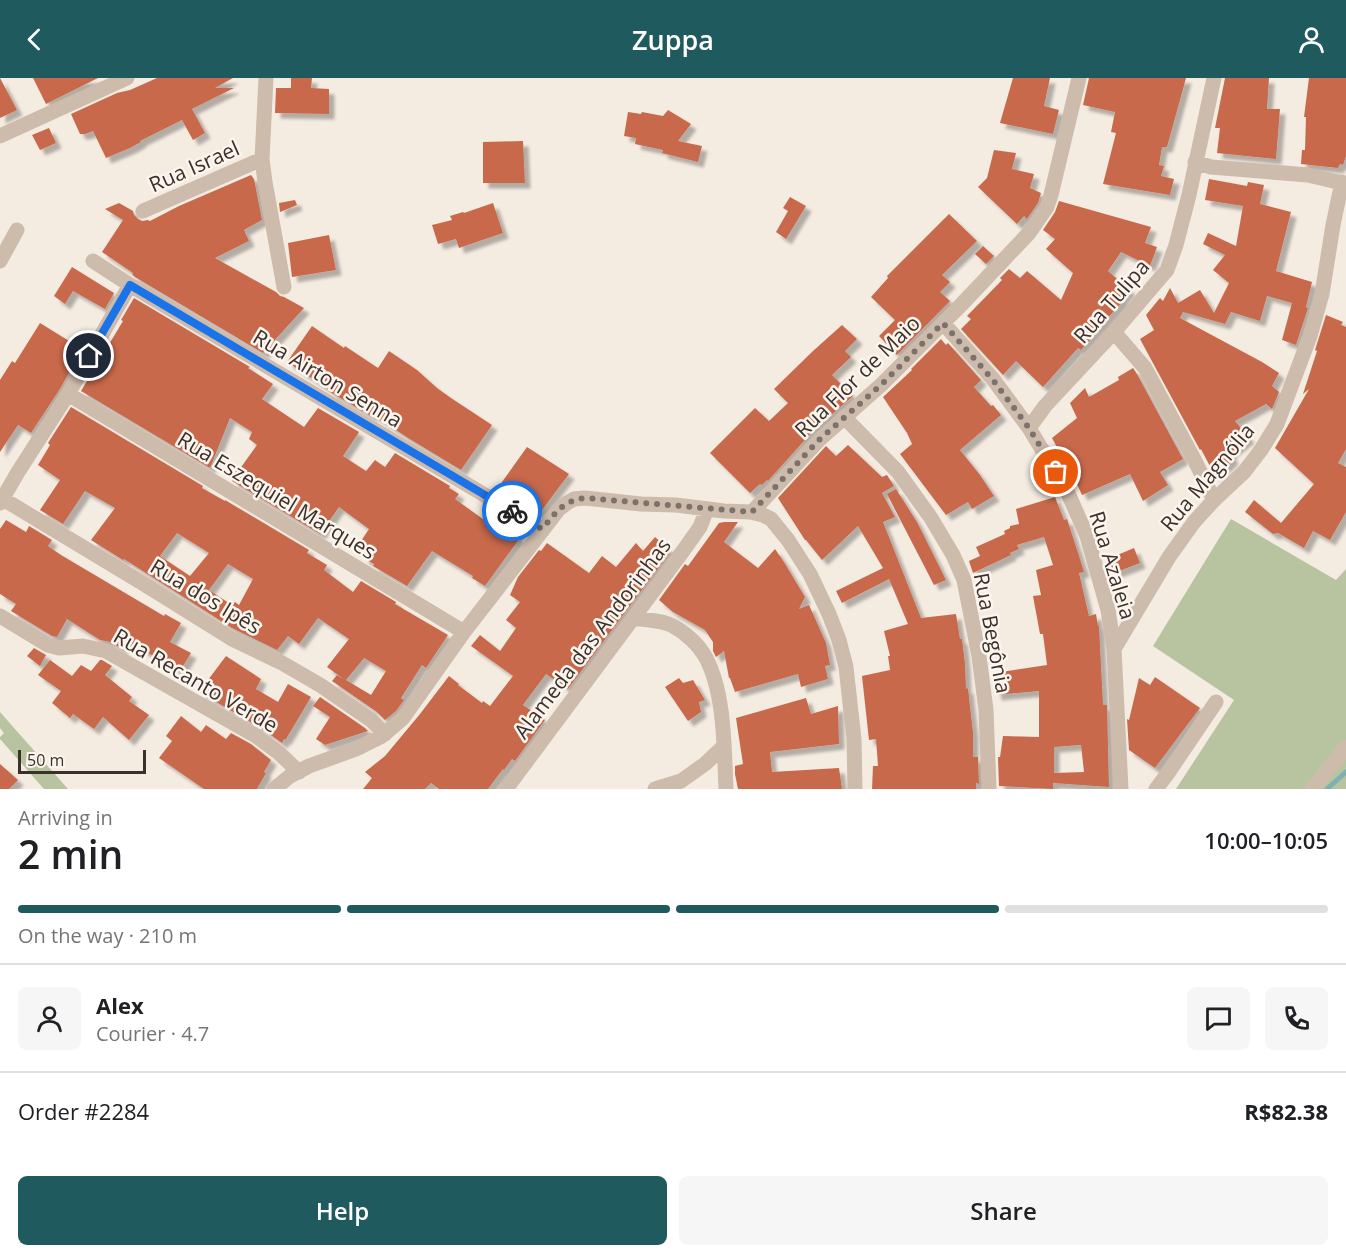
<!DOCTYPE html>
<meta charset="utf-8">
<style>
:root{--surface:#fff;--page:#f6f6f6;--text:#202124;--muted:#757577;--line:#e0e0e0;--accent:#1f5a5e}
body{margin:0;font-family:"Open Sans",sans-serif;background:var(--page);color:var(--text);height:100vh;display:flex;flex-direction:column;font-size:22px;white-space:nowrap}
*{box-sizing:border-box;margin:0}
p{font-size:20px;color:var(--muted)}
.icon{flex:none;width:33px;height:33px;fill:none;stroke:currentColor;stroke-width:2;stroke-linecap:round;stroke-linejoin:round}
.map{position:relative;height:711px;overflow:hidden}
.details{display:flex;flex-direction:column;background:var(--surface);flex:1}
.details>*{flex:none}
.scale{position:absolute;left:18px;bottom:15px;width:128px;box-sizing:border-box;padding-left:6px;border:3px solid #3b302b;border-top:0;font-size:16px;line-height:21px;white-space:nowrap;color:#3b302b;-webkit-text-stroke:4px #fbf5ee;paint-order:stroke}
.pin{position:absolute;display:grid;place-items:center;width:51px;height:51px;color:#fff;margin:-26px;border:3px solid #fff;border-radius:50%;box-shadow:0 2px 6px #0007}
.courier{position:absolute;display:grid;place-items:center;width:60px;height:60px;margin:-30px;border:4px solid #1a73e8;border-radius:50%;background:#fff;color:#222;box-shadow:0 2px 8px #0007}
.summary em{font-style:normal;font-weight:600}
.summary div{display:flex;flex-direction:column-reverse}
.summary{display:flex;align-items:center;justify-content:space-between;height:102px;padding:0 18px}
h1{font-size:39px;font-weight:600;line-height:45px}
.bar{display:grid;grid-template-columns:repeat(4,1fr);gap:9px 6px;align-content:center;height:72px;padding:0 18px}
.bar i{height:8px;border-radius:4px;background:var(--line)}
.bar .active{background:var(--accent)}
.bar p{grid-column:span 4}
.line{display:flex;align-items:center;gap:15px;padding:0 18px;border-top:2px solid var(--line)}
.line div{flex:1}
.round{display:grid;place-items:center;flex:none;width:63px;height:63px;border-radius:9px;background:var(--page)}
.action{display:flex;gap:12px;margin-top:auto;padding:12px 18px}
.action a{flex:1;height:69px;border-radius:9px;background:var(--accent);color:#fff;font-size:24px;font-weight:600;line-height:69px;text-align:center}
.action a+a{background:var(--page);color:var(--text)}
header{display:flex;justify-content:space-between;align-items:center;height:78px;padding:0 18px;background:var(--accent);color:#fff;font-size:27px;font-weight:600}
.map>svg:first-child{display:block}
</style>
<header><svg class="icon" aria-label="back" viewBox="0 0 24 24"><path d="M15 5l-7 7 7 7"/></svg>Zuppa<svg class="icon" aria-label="person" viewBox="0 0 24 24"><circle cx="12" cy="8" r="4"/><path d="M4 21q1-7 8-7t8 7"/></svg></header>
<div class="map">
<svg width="1346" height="711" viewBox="0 0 1346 711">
<defs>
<filter id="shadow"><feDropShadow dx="5.5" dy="5.5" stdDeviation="1.5" flood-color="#0004"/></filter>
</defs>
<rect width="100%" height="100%" fill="#f4ebe1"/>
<!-- green -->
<path fill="#b8c4a0" d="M1231 441 1336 502 1346 491V711H1176L1234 622 1153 568Z
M0 634 68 711H44L0 661V659L4 655 0 650Z"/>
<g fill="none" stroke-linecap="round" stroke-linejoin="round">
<!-- stream -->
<path stroke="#7fb0b2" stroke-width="5" d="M1327 711 1346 694"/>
</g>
<!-- building -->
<path fill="#c8694b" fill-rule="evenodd" filter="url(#shadow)" d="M0 0 17 32 0 40Z
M33 0H98L46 26Z
M157 0H233L215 10H234L192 31 205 55 193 62 182 42 140 63 141 64 130 70 106 80 93 53 85 56H80L71 36 117 15 130 12Z
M291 0H312L311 10 329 11V36L275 35 276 10H291Z
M1013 0H1050L1044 28 1059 32 1053 56 1000 45Z
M1089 0H1186L1167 69H1162L1159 87 1164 88 1161 98 1174 101 1170 117 1103 106 1116 55 1111 54 1115 34 1083 27Z
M1225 0H1269L1267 31H1280L1276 81 1217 75 1220 50H1215Z
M1309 0H1346V78L1343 87 1340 86 1338 90 1301 86 1302 72H1305L1306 39H1304Z
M668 32 691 46 678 63 702 68 698 84 662 75 663 72 635 66 636 60 624 58 628 34 641 36 642 34 663 38Z
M49 50 56 65 40 72 32 57Z
M523 63 525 105H483V64Z
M994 72 1016 75 1012 91 1034 96 1030 110 1041 115 1038 125 1027 141 1024 138 1017 146 978 109 987 100Z
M251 97 254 101 262 142 244 152 249 163 215 180 276 214 280 218 284 219 304 230 263 275 135 199 132 196 133 195 102 174 123 142 105 131 119 125 133 133 134 137 138 141 142 143 148 142 150 143 179 128Z
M1209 101 1247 108 1248 104 1264 107 1260 126 1291 134 1276 193 1312 204 1306 229 1308 230 1296 267 1282 262 1292 225 1267 218 1260 243 1231 234 1225 246 1183 234 1180 240 1262 284 1279 295 1272 308 1279 314 1272 331 1266 326 1235 343 1249 360 1230 375 1233 381 1215 398 1201 371 1200 372 1140 261 1154 252 1146 237 1160 220 1163 223 1170 210 1178 225 1200 212 1214 235 1229 205 1213 192 1225 177 1203 166 1208 155 1236 168 1243 128 1205 122Z
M790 119 806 128 786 161 776 154 788 133 783 130Z
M295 122 297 127 280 134 279 125Z
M1059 123 1151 149 1145 165 1157 169 1150 188 1121 174 1108 193 1130 212 1122 221 1123 223 1089 261 1090 262 1081 272 1078 270 1043 309 1016 283 1003 297 961 251 971 241 967 238 1002 202 1000 200 1009 191 1020 200 1027 193 1061 222 1073 195 1046 171 1055 161 1043 152 1055 134Z
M493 125 503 155 459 170 456 161 438 166 432 147 452 142 450 138 463 134 464 135Z
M949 136 977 163 942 197 950 204 940 214 950 223 897 277 879 258 895 242 871 219 888 200 887 198Z
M329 157 336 192 292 199 288 165Z
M983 168 994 178 986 186 975 176Z
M72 189 114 215 105 231 73 213 65 226 54 218Z
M134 220 250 289 248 290 273 306 262 321 304 349 318 330 359 354 343 378 366 393 375 382 385 389 395 375 450 408 449 410 459 416 455 421 487 444 492 436 520 453 516 458 520 460 485 508 472 500 473 498 432 473 407 508 373 488 374 486 363 480 370 470 361 463 369 451 339 429 320 456 232 403 237 390 239 392 257 367 249 361 252 354 230 340 210 390 81 313 123 243 121 242Z
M1326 237 1343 244 1341 247 1346 249V371L1338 385 1346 389V434L1330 462 1313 453 1304 470 1278 455 1273 456 1245 434 1254 422 1281 445 1314 406 1275 370 1309 311 1303 316 1317 273 1315 272Z
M40 245 82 271 60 311 31 355 18 347 0 374V302L12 283 15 285Z
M842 247 857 261 845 273 851 279 832 297 853 318 812 354 768 403 767 402 762 407 760 406 750 415 710 375 755 330 769 343 788 325 774 311 813 273Z
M312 248 344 270 345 268 378 290 389 273 417 292 437 310 451 320 492 347 461 392 408 360 375 338 372 337 371 338 330 314 331 313 287 284Z
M941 261 946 267 948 265 981 302 974 309 991 328 993 327 1001 337 960 372 980 397 994 418 972 431 968 424 946 437 900 376 912 366 907 355 883 319 912 292 911 291Z
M1133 290 1137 296 1183 381 1160 394 1168 407 1143 423 1130 396 1082 417 1069 389 1068 390 1052 360 1077 340 1070 325 1085 310 1089 319 1119 302 1118 299Z
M71 329 203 408 202 410 225 423V422L309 472 307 475 327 487 324 492 353 514 361 503 396 524 395 526 448 557 426 590 422 587 401 620 404 622 396 633 385 642 377 634 332 603 337 597 345 602 327 589 349 561 318 540 299 566 288 558 277 572 232 550 124 481 123 482 91 462 115 430 85 413 63 446 40 432 60 402 38 387 50 367 48 365ZM177 455 209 475 190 498 160 478ZM228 486 253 501 239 527 235 524 232 527 209 512ZM364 580 386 593 371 617 346 602Z
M848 367 882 399 887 397 894 408 882 415 895 439 883 444 921 540 956 536 960 561H962L965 586 966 611 968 610 973 655V679H978L979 706 976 705V711H872L873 688H878L876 661 869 662 862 598 890 592 888 578H890L884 553 908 546 889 501 842 525 836 513 883 490 858 448 822 482 806 462H805L778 420 826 368 836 378Z
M527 369 569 396 542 432 541 431 538 435 532 434 503 417 504 415 497 411Z
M896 411 917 444 946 502 934 507 887 416Z
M1055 419 1064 442 1067 441 1080 481 1084 494 1079 495 1089 538 1096 536 1098 548H1099L1103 627H1107L1109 709 1053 705V711L999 708 998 679H1000L1003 658 1039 659V613L996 617 994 595 1047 587 1043 556H1040L1033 518 1041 517 1036 492 1053 487 1044 459 1017 467 1019 471 1010 475 1011 477 973 495 969 483 980 478 976 469 1005 456 1004 453 1010 450V448L1019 446 1016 431ZM1081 667 1084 694 1054 695V669Z
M6 442 26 454 29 448 52 462 48 468 61 477 164 538 165 536 181 545 170 564 191 575 180 593 127 563 122 571 111 564 100 562 67 541 57 559 52 558 11 533 16 526 0 516V451Z
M724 444H738L724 464 758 490 775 471 784 484 805 519 799 531 809 527 826 565 830 587 825 588 828 601 801 609 798 596 735 614 730 600H729L724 573 716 579 713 573V564L705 552 673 534 659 522 685 486 688 488 719 445Z
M655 459 671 473 568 611 546 596 523 627 545 642 515 683 512 681 504 692 503 691 488 711H439L431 705 425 711H363L372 700 365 694 385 678 420 636 449 598 459 606 458 607 482 625 483 623 490 628 513 598 471 568 480 557 500 573 516 550 506 542 520 524 510 517 518 499 539 472 541 473 547 465 589 495 602 478 616 489 636 465 643 473Z
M1134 470 1140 485 1114 495 1108 481Z
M34 570 46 577 40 588 27 578Z
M226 578 261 601 256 611 278 624 288 606 311 619 286 661H284L282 665 261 650 199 614Z
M50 582 72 598 81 587 91 593 100 582H102L112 588 105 597 132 619 129 623 149 637 129 662 103 639 94 651 73 636 70 640 52 625 61 613 38 597Z
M1155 599 1200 630 1155 690 1129 672 1127 641 1129 642 1139 600 1150 607Z
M679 600 683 605 693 602 705 622 699 624 701 634 688 643 665 609Z
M320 619 365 650 368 653 325 667 316 661 330 639 313 628Z
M806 620 811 636 838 628 839 666 770 674 772 694 839 690 842 711H738L735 696V688L743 686 736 640Z
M181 638 201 654 206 647 226 661 231 655 251 666 271 682 264 694 266 695 257 711H204L159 680 172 663 166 658Z
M0 686 18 702 9 711H0Z"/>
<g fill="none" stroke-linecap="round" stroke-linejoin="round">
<!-- street -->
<path stroke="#cdbbac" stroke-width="15" d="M266 0 262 81 265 104 284 209
M0 58 127 0
M1195 84 1211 89 1308 97 1346 106
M143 133 262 81
M0 183 17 152
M93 183 130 207 542 451
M943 245 993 301 1029 350 1067 413 1087 458 1108 532 1114 571 1121 711
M1114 254 1145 290 1195 383 1214 422
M68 316 464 554
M844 339 898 394 931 440 953 477 964 502 979 578 986 632 989 711
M1029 350 1045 328 1114 254 1167 192 1176 167 1189 117 1214 0
M3 421 144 506 232 561 282 585 320 607 371 642 385 656
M0 425 18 394 68 316 130 207
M752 434 819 362 881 307 961 227 1029 155 1047 129 1051 117 1079 0
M0 538 48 567 59 570 83 568 106 573 256 658 279 675 299 694
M633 540C646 542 662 542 673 548 686 555 699 567 706 580 725 616 724 671 726 711
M1114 571 1169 479 1194 444 1214 422 1244 394 1261 372 1277 346 1310 258 1322 216 1333 147 1342 104
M274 711 290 698 309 688 356 671 382 658 403 640 464 554 559 431 567 425 574 421 585 420 641 426 676 427 724 433 750 434 763 437 771 441 788 462 810 496 829 536 839 562 846 589 854 661 855 711
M506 711 683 473 700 449 707 431
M655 711 681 703 705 686 724 668
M1156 711 1168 695 1216 624
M1312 711 1346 669"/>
</g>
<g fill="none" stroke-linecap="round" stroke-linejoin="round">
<!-- done -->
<path stroke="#7c716b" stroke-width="6" stroke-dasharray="0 10.8" d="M512 433 542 451C556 435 562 423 585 420L752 434 819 362 881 307 943 245 993 302 1029 350 1056 394"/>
<!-- route -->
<path stroke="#1a73e8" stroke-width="8" d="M89 278 130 207 512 433"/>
</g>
<g text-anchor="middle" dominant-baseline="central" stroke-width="5" stroke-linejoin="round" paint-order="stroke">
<!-- street labels -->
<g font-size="21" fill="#3b302b" stroke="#fbf5ee">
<text transform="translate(194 88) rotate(-24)">Rua Israel</text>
<text transform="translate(1111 223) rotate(-49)">Rua Tulipa</text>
<text transform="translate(857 298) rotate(-44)">Rua Flor de Maio</text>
<text transform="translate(328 300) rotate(31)">Rua Airton Senna</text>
<text transform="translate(1207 399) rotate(-50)">Rua Magnólia</text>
<text transform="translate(277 417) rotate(31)">Rua Eszequiel Marques</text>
<text transform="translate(1113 487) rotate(73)">Rua Azaleia</text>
<text transform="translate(206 518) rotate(31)">Rua dos Ipês</text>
<text transform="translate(993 555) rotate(79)">Rua Begônia</text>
<text transform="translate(592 560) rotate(-53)">Alameda das Andorinhas</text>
<text transform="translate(196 602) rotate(30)">Rua Recanto Verde</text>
</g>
</g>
</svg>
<div class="scale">50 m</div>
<div class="pin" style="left:1056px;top:394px;background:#ea580c"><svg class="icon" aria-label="bag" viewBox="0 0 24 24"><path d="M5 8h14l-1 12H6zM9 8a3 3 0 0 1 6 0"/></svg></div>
<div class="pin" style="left:89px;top:278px;background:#1f2937"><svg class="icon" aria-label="home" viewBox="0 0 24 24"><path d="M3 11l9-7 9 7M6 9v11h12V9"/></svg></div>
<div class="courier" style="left:512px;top:433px"><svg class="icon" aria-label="bike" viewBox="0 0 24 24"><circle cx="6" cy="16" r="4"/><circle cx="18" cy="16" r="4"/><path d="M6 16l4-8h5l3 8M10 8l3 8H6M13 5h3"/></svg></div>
</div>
<section class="details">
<div class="summary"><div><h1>2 min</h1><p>Arriving in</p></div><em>10:00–10:05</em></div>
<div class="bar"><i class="active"></i><i class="active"></i><i class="active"></i><i></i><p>On the way · 210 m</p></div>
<div class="line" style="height:108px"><a class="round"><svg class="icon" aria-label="person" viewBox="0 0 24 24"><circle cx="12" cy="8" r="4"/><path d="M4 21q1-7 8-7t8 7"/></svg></a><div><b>Alex</b><p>Courier · 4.7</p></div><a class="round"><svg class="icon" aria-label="chat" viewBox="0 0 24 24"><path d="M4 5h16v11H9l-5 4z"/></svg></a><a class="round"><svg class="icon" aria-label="phone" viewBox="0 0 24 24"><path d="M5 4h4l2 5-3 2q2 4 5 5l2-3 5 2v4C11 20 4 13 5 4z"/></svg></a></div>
<div class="line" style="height:78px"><div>Order #2284</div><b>R$82.38</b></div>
<div class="action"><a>Help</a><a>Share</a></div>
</section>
